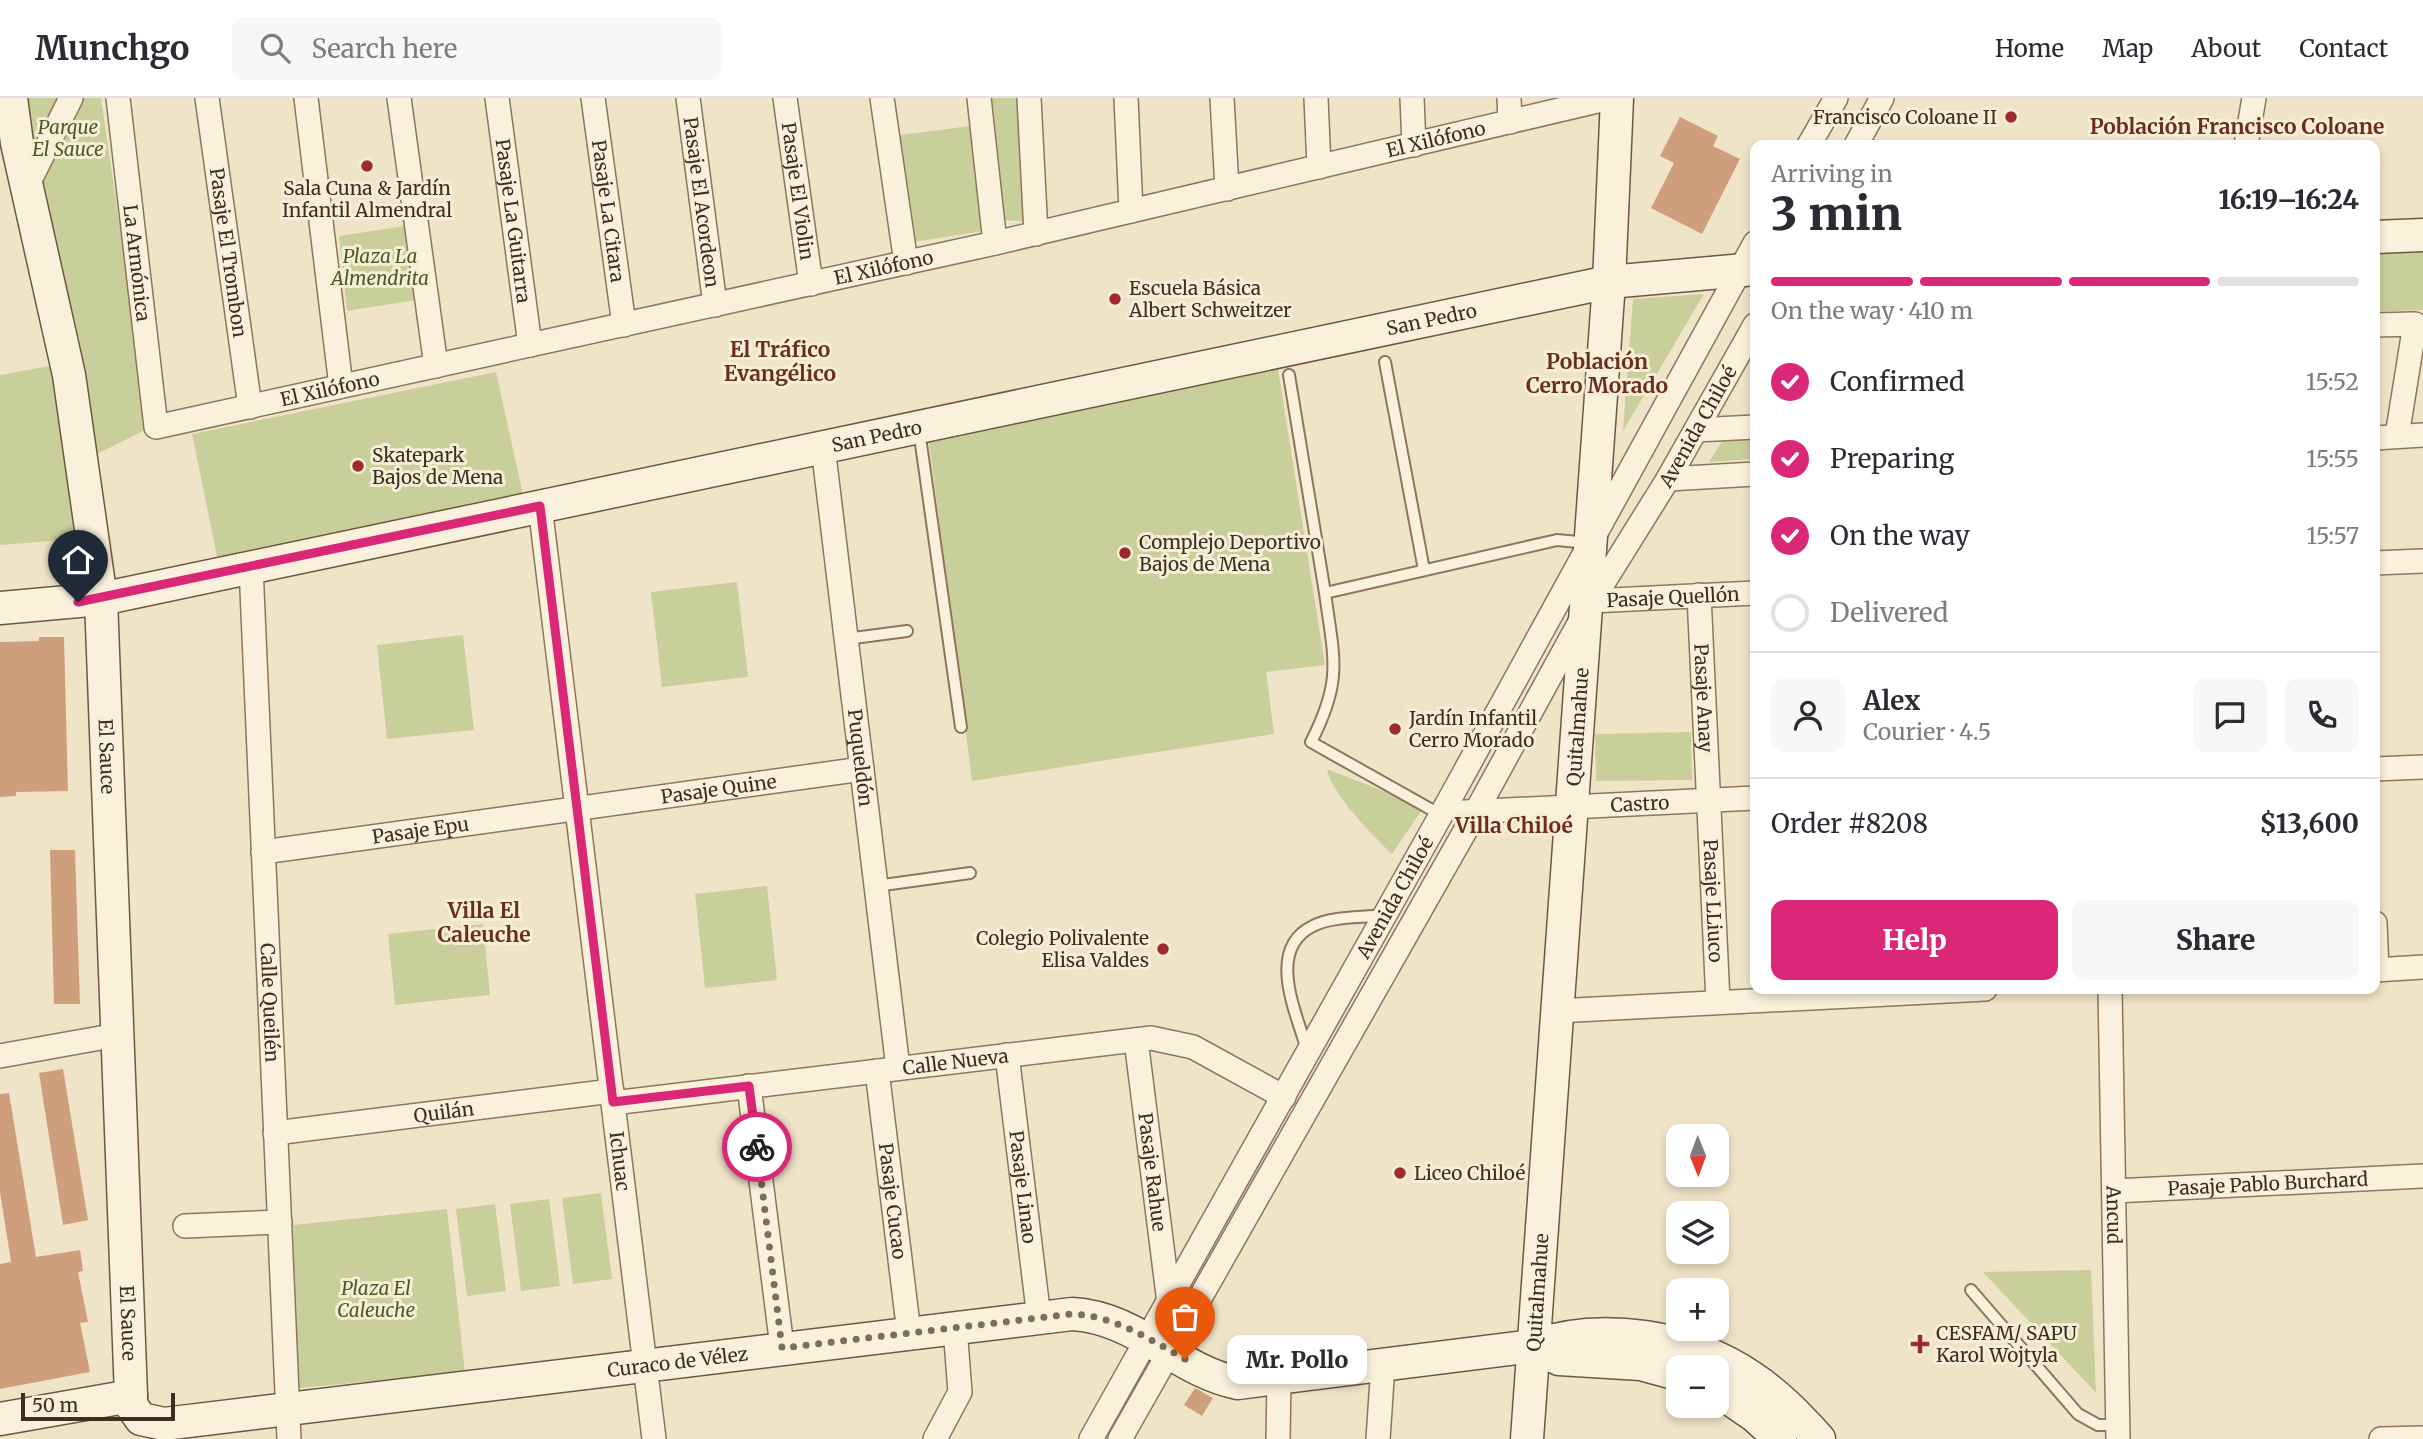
<!DOCTYPE html>
<meta charset="utf-8">
<style>
:root{--surface:#fff;--page:#f7f7f7;--text:#2b2b33;--muted:#7c7c81;--line:#e1e1e2;--accent:#db2777}
body{margin:0;font-family:Merriweather,serif;background:var(--page);color:var(--text);height:100vh;display:flex;flex-direction:column;font-size:26px;white-space:nowrap}
*{box-sizing:border-box;margin:0}
p{font-size:23px;color:var(--muted)}
.icon{flex:none;width:38px;height:38px;fill:none;stroke:currentColor;stroke-width:2;stroke-linecap:round;stroke-linejoin:round}
.map{position:relative;flex:1;overflow:hidden}
.details{position:absolute;left:1750px;top:42px;width:630px;height:854px;display:flex;flex-direction:column;background:var(--surface);border-radius:14px;box-shadow:0 4px 10px #0003}
.details>*{flex:none}
.needle{width:46px;rotate:179deg}
.controls{position:absolute;left:1666px;top:1026px;display:grid;gap:14px}
.controls a{display:grid;place-items:center;width:63px;height:63px;border-radius:14px;background:var(--surface);box-shadow:0 4px 10px #0003;font-size:35px}
.scale{position:absolute;left:21px;bottom:18px;width:154px;box-sizing:border-box;padding-left:7px;border:4px solid #3d2e20;border-top:0;font-size:19px;line-height:24px;white-space:nowrap;color:#3d2e20;-webkit-text-stroke:5px #f7eed8;paint-order:stroke}
.pin{position:absolute;display:grid;place-items:center;width:60px;height:60px;color:#fff;margin:-72px -30px;border-radius:50% 50% 50% 0;rotate:-45deg;box-shadow:0 0 7px #0007}
.pin .icon{rotate:45deg}
.courier{position:absolute;display:grid;place-items:center;width:70px;height:70px;margin:-35px;border:5px solid #db2777;border-radius:50%;background:#fff;color:#222;box-shadow:0 2px 9px #0007}
.bubble{position:absolute;height:49px;border-radius:14px;background:var(--surface);box-shadow:0 4px 10px #0003;font-size:23px;font-weight:800;line-height:49px;text-align:center}
.head em{font-style:normal;font-weight:800}
.head div{display:flex;flex-direction:column-reverse}
.head{display:flex;align-items:center;justify-content:space-between;height:119px;padding:0 21px}
h1{font-size:46px;font-weight:800;line-height:52px}
.bar{display:grid;grid-template-columns:repeat(4,1fr);gap:10px 7px;align-content:center;height:84px;padding:0 21px}
.bar i{height:9px;border-radius:5px;background:var(--line)}
.bar .selected{background:var(--accent)}
.bar p{grid-column:span 4}
.line{display:flex;align-items:center;gap:18px;padding:0 21px;border-top:2px solid var(--line)}
.line div{flex:1}
.round{display:grid;place-items:center;flex:none;width:74px;height:74px;border-radius:14px;background:var(--page)}
ol{padding:0 21px;list-style:none}
li{display:flex;align-items:center;gap:21px;height:77px}
li p{margin-inline-start:auto}
li .icon{padding:7px;border-radius:50%;background:var(--accent);color:#fff;stroke-width:4}
li:last-child{color:var(--muted)}
li i{width:38px;height:38px;border:4px solid var(--line);border-radius:50%}
.button{display:flex;gap:14px;margin-top:auto;padding:14px 21px}
.button a{flex:1;height:80px;border-radius:14px;background:var(--accent);color:#fff;font-size:28px;font-weight:800;line-height:80px;text-align:center}
.button a+a{background:var(--page);color:var(--text)}
header{display:flex;align-items:center;gap:42px;box-sizing:border-box;height:98px;padding:0 35px;background:var(--surface);border-bottom:2px solid var(--line)}
header strong{font-size:33px}
nav{display:flex;gap:38px;margin-inline-start:auto;font-size:24px}
.search{width:490px;height:63px;background:var(--page);display:flex;align-items:center;gap:18px;box-sizing:border-box;padding:0 24px;border-radius:14px;color:var(--muted);font-size:26px}
.map>svg:first-child{display:block}
</style>
<header>
<strong>Munchgo</strong>
<div class="search"><svg class="icon" aria-label="search" viewBox="0 0 24 24"><circle cx="10" cy="10" r="6"/><path d="M15 15l6 6"/></svg>Search here</div>
<nav><a>Home</a><a>Map</a><a>About</a><a>Contact</a></nav>
</header>
<div class="map">
<svg width="2423" height="1341" viewBox="0 0 2423 1341">
<rect width="100%" height="100%" fill="#f0e4c8"/>
<!-- green -->
<path fill="#c9cf9b" d="M24 0H101L149 330 95 357 80 245 30 46Z
M989 0H1023L1029 113 1022 123 1005 122Z
M970 28 983 133 913 144 893 38Z
M412 127 423 201 347 213 339 138Z
M2423 151V212L2375 214V154Z
M1704 196 1623 333 1633 201Z
M49 268 57 281 77 441 0 447V277Z
M1278 271 1325 567 1266 574 1274 636 972 683 929 344Z
M496 274 524 401 218 463 192 336Z
M1755 336V361L1709 364 1726 337Z
M737 484 748 579 662 589 651 494Z
M463 537 474 632 387 641 377 547Z
M1691 634 1692 682 1596 683 1595 636Z
M1327 671 1424 709 1392 756C1374 739 1330 694 1327 671Z
M767 788 777 882 705 890 695 796Z
M483 826 490 897 395 907 388 836Z
M601 1095 612 1181 573 1186 562 1100Z
M549 1101 560 1188 521 1193 510 1106Z
M495 1106 506 1193 467 1198 456 1111Z
M447 1111 465 1275 297 1290 293 1127Z
M2091 1172 2096 1295 1983 1174Z"/>
<!-- building -->
<path fill="#cf9f7d" d="M1680 19 1718 38 1713 48 1740 61 1702 136 1651 110 1674 65 1660 58Z
M39 539H64L68 693 16 694V698L0 699V544L39 543Z
M50 752H75L80 906H54Z
M63 971 88 1122 63 1127 39 975Z
M9 995 36 1159 80 1152 83 1173 78 1174 88 1224 80 1225 90 1274 0 1291V1166L11 1164 0 1094V996Z
M1195 1290 1213 1300 1202 1318 1184 1307Z"/>
<g fill="none" stroke-linecap="round" stroke-linejoin="round">
<defs>
<path id="lane" d="M1385 264 1424 472
M1289 277 1325 495
M919 332 961 629
M846 541 907 533
M1441 717 1311 644C1343 582 1334 561 1325 495L1557 442 1589 445
M876 788 970 775
M1307 952C1297 916 1265 851 1313 828 1332 818 1361 820 1383 817
M1971 1192 2078 1316 2098 1327H2118"/>
<g id="street">
<path id="s1" d="M118 0 156 329 995 145 1610 0"/>
<path id="s2" d="M207 0 250 309"/>
<path d="M306 0 341 288"/>
<path d="M399 0 436 268"/>
<path id="s3" d="M497 0 530 247"/>
<path id="s4" d="M593 0 624 227"/>
<path id="s5" d="M688 0 715 207"/>
<path id="s6" d="M785 0 811 186"/>
<path d="M882 0 906 165"/>
<path d="M979 0 995 145"/>
<path d="M1029 0 1036 136"/>
<path d="M1126 0 1131 113"/>
<path d="M1222 0 1227 91"/>
<path d="M1316 0 1319 69"/>
<path d="M1412 0 1414 47"/>
<path d="M1509 0 1510 24"/>
<path d="M1809 47 1836 0"/>
<path d="M1856 47 1882 0"/>
<path d="M2246 47 2254 0"/>
<path d="M27 88 71 0"/>
<path d="M2375 227 2415 226 2397 338"/>
<path d="M1696 332 1755 329"/>
<path d="M2375 340 2423 337"/>
<path id="s7" d="M823 349 898 970"/>
<path d="M1668 381 1755 376"/>
<path id="s8" d="M540 408 654 1341"/>
<path d="M2375 465 2423 463"/>
<path id="s9" d="M251 469 289 1341"/>
<path id="s10" d="M1699 497 1718 904"/>
<path id="s11" d="M1591 503 1755 495"/>
<path d="M2375 671 2423 669"/>
<path id="s12" d="M1465 714 1755 700"/>
<path id="s13" d="M263 754 862 671"/>
<path d="M2375 825 2377 872"/>
<path d="M2375 872 2423 869"/>
<path id="s14" d="M2110 891 2118 1341"/>
<path d="M1556 913 1985 891"/>
<path id="s15" d="M1136 942 1169 1205"/>
<path id="s16" d="M1007 957 1039 1220"/>
<path d="M0 958 117 937"/>
<path id="s17" d="M877 973 909 1235"/>
<path d="M749 988 782 1249"/>
<path id="s18" d="M613 1005 1151 940 1193 949 1284 999"/>
<path id="s19" d="M275 1035 612 993"/>
<path id="s20" d="M2114 1093 2423 1078"/>
<path d="M185 1128 280 1124"/>
<path d="M935 1341 960 1294 955 1230"/>
<path id="s21" d="M1091 1341 1441 717 1755 145"/>
<path id="s22" d="M1120 1341 1477 712 1587 511 1668 381 1755 227"/>
<path d="M1278 1341 1279 1282"/>
<path d="M1378 1341 1383 1267"/>
<path d="M2381 1341 2423 1340"/>
</g>
<g id="secondary">
<path id="s23" d="M11 0 17 45 69 277 101 501 131 1298V1307L141 1321 164 1326 1072 1216C1136 1219 1178 1273 1238 1285L1533 1248C1602 1224 1691 1238 1751 1279 1777 1296 1798 1318 1819 1341"/>
<path d="M2375 139 2423 137"/>
<path id="s24" d="M0 510 101 501 1609 184 1755 171"/>
<path d="M1533 1248 1559 1261 1641 1266 1678 1276"/>
<path d="M1717 1292 1755 1318 1780 1341"/>
<path d="M0 1321 131 1298"/>
<path id="s25" d="M1527 1341 1609 184 1617 0"/>
</g>
</defs>
<!-- lane casing -->
<use href="#lane" stroke="#8d765c" stroke-width="14"/>
<!-- street casing -->
<use href="#street" stroke="#8d765c" stroke-width="26"/>
<!-- secondary casing -->
<use href="#secondary" stroke="#6f573f" stroke-width="35"/>
<!-- lane -->
<use href="#lane" stroke="#faf1dc" stroke-width="10"/>
<!-- street -->
<use href="#street" stroke="#faf1dc" stroke-width="23"/>
<!-- secondary -->
<use href="#secondary" stroke="#faf1dc" stroke-width="32"/>
</g>
<g fill="none" stroke-linecap="round" stroke-linejoin="round">
<!-- done -->
<path stroke="#7c6e5b" stroke-width="7" stroke-dasharray="0 12.6" d="M757 1049 782 1250 1072 1216C1115 1218 1149 1241 1185 1261"/>
<!-- route -->
<path stroke="#db2777" stroke-width="9" d="M78 504 540 408 613 1004 749 988 757 1049"/>
</g>
<!-- markers -->
<g fill="#9e2a2b" stroke="#f7eed8" stroke-width="2.5">
<circle cx="2011" cy="19" r="7"/>
<circle cx="367" cy="68" r="7"/>
<circle cx="1115" cy="201" r="7"/>
<circle cx="358" cy="368" r="7"/>
<circle cx="1125" cy="455" r="7"/>
<circle cx="1395" cy="631" r="7"/>
<circle cx="1163" cy="851" r="7"/>
<circle cx="1400" cy="1075" r="7"/>
<path d="M1916.5 1235.5h7v7h7v7h-7v7h-7v-7h-7v-7h7z"/>
</g>
<g text-anchor="middle" dominant-baseline="central" stroke-width="6" stroke-linejoin="round" paint-order="stroke">
<!-- poi labels -->
<g font-size="19" fill="#3d2e20" stroke="#f7eed8" text-anchor="start">
<text x="1997" y="19" text-anchor="end">Francisco Coloane II</text>
<text x="367" y="90" text-anchor="middle">Sala Cuna &amp; Jardín<tspan x="367" dy="22">Infantil Almendral</tspan></text>
<text x="1129" y="190">Escuela Básica<tspan x="1129" dy="22">Albert Schweitzer</tspan></text>
<text x="372" y="357">Skatepark<tspan x="372" dy="22">Bajos de Mena</tspan></text>
<text x="1139" y="444">Complejo Deportivo<tspan x="1139" dy="22">Bajos de Mena</tspan></text>
<text x="1409" y="620">Jardín Infantil<tspan x="1409" dy="22">Cerro Morado</tspan></text>
<text x="1149" y="840" text-anchor="end">Colegio Polivalente<tspan x="1149" dy="22">Elisa Valdes</tspan></text>
<text x="1414" y="1075">Liceo Chiloé</text>
<text x="1936" y="1235">CESFAM/ SAPU<tspan x="1936" dy="22">Karol Wojtyla</tspan></text>
</g>
<!-- park labels -->
<g font-size="19" font-style="italic" fill="#4d5a26" stroke="#f7eed8">
<text x="68" y="29">Parque<tspan x="68" dy="22">El Sauce</tspan></text>
<text x="380" y="158">Plaza La<tspan x="380" dy="22">Almendrita</tspan></text>
<text x="376" y="1190">Plaza El<tspan x="376" dy="22">Caleuche</tspan></text>
</g>
<!-- street labels -->
<g font-size="19" fill="#3d2e20" stroke="#f7eed8">
<text stroke="none"><textPath href="#s1" startOffset="1643">El Xilófono</textPath></text>
<text stroke="none"><textPath href="#s6" startOffset="94">Pasaje El Violin</textPath></text>
<text stroke="none"><textPath href="#s5" startOffset="105">Pasaje El Acordeon</textPath></text>
<text stroke="none"><textPath href="#s4" startOffset="114">Pasaje La Citara</textPath></text>
<text stroke="none"><textPath href="#s3" startOffset="124">Pasaje La Guitarra</textPath></text>
<text stroke="none"><textPath href="#s2" startOffset="156">Pasaje El Trombon</textPath></text>
<text stroke="none"><textPath href="#s1" startOffset="166">La Armónica</textPath></text>
<text stroke="none"><textPath href="#s1" startOffset="1076">El Xilófono</textPath></text>
<text stroke="none"><textPath href="#s24" startOffset="1461">San Pedro</textPath></text>
<text stroke="none"><textPath href="#s1" startOffset="509">El Xilófono</textPath></text>
<text stroke="none"><textPath href="#s22" startOffset="1166">Avenida Chiloé</textPath></text>
<text stroke="none"><textPath href="#s24" startOffset="894">San Pedro</textPath></text>
<text stroke="none"><textPath href="#s11" startOffset="82">Pasaje Quellón</textPath></text>
<text stroke="none"><textPath href="#s10" startOffset="103">Pasaje Anay</textPath></text>
<text stroke="none"><textPath href="#s25" startOffset="714">Quitalmahue</textPath></text>
<text stroke="none"><textPath href="#s23" startOffset="667">El Sauce</textPath></text>
<text stroke="none"><textPath href="#s7" startOffset="313">Puqueldón</textPath></text>
<text stroke="none"><textPath href="#s13" startOffset="460">Pasaje Quine</textPath></text>
<text stroke="none"><textPath href="#s12" startOffset="175">Castro</textPath></text>
<text stroke="none"><textPath href="#s13" startOffset="159">Pasaje Epu</textPath></text>
<text stroke="none"><textPath href="#s21" startOffset="621">Avenida Chiloé</textPath></text>
<text stroke="none"><textPath href="#s10" startOffset="306">Pasaje LLiuco</textPath></text>
<text stroke="none"><textPath href="#s9" startOffset="436">Calle Queilén</textPath></text>
<text stroke="none"><textPath href="#s18" startOffset="345">Calle Nueva</textPath></text>
<text stroke="none"><textPath href="#s19" startOffset="170">Quilán</textPath></text>
<text stroke="none"><textPath href="#s8" startOffset="660">Ichuac</textPath></text>
<text stroke="none"><textPath href="#s15" startOffset="133">Pasaje Rahue</textPath></text>
<text stroke="none"><textPath href="#s20" startOffset="154">Pasaje Pablo Burchard</textPath></text>
<text stroke="none"><textPath href="#s16" startOffset="133">Pasaje Linao</textPath></text>
<text stroke="none"><textPath href="#s17" startOffset="131">Pasaje Cucao</textPath></text>
<text stroke="none"><textPath href="#s14" startOffset="226">Ancud</textPath></text>
<text stroke="none"><textPath href="#s25" startOffset="147">Quitalmahue</textPath></text>
<text stroke="none"><textPath href="#s23" startOffset="1234">El Sauce</textPath></text>
<text stroke="none"><textPath href="#s23" startOffset="1874">Curaco de Vélez</textPath></text>
</g>
<!-- neighbourhood labels -->
<g font-size="21" font-weight="bold" fill="#6b2e1e" stroke="#f7eed8">
<text x="2237" y="28">Población Francisco Coloane</text>
<text x="780" y="251">El Tráfico<tspan x="780" dy="24">Evangélico</tspan></text>
<text x="1597" y="263">Población<tspan x="1597" dy="24">Cerro Morado</tspan></text>
<text x="1514" y="727">Villa Chiloé</text>
<text x="484" y="812">Villa El<tspan x="484" dy="24">Caleuche</tspan></text>
</g>
</g>
</svg>
<div class="controls">
<a><svg class="needle" viewBox="-14 -14 28 28"><path d="M0-13l5 13h-10z" fill="#e53935"/><path d="M0 13l5-13h-10z" fill="#7c7c81"/></svg></a>
<a><svg class="icon" aria-label="layers" viewBox="0 0 24 24"><path d="M12 4l9 5-9 5-9-5zM3 14l9 5 9-5"/></svg></a>
<a>+</a>
<a>−</a>
</div>
<div class="scale">50 m</div>
<div class="pin" style="left:1185px;top:1261px;background:#ea580c"><svg class="icon" aria-label="bag" viewBox="0 0 24 24"><path d="M5 8h14l-1 12H6zM9 8a3 3 0 0 1 6 0"/></svg></div>
<div class="pin" style="left:78px;top:504px;background:#1f2937"><svg class="icon" aria-label="home" viewBox="0 0 24 24"><path d="M3 11l9-7 9 7M6 9v11h12V9"/></svg></div>
<div class="courier" style="left:757px;top:1049px"><svg class="icon" aria-label="bike" viewBox="0 0 24 24"><circle cx="6" cy="16" r="4"/><circle cx="18" cy="16" r="4"/><path d="M6 16l4-8h5l3 8M10 8l3 8H6M13 5h3"/></svg></div>
<div class="bubble" style="left:1227px;top:1237px;width:140px">Mr. Pollo</div>
<section class="details">
<div class="head"><div><h1>3 min</h1><p>Arriving in</p></div><em>16:19–16:24</em></div>
<div class="bar"><i class="selected"></i><i class="selected"></i><i class="selected"></i><i></i><p>On the way · 410 m</p></div>
<ol>
<li><svg class="icon" aria-label="check" viewBox="0 0 24 24"><path d="M5 12l5 5 9-10"/></svg>Confirmed<p>15:52</p></li>
<li><svg class="icon" aria-label="check" viewBox="0 0 24 24"><path d="M5 12l5 5 9-10"/></svg>Preparing<p>15:55</p></li>
<li><svg class="icon" aria-label="check" viewBox="0 0 24 24"><path d="M5 12l5 5 9-10"/></svg>On the way<p>15:57</p></li>
<li><i></i>Delivered</li>
</ol>
<div class="line" style="height:126px"><a class="round"><svg class="icon" aria-label="person" viewBox="0 0 24 24"><circle cx="12" cy="8" r="4"/><path d="M4 21q1-7 8-7t8 7"/></svg></a><div><b>Alex</b><p>Courier · 4.5</p></div><a class="round"><svg class="icon" aria-label="chat" viewBox="0 0 24 24"><path d="M4 5h16v11H9l-5 4z"/></svg></a><a class="round"><svg class="icon" aria-label="phone" viewBox="0 0 24 24"><path d="M5 4h4l2 5-3 2q2 4 5 5l2-3 5 2v4C11 20 4 13 5 4z"/></svg></a></div>
<div class="line" style="height:91px"><div>Order #8208</div><b>$13,600</b></div>
<div class="button"><a>Help</a><a>Share</a></div>
</section>
</div>
